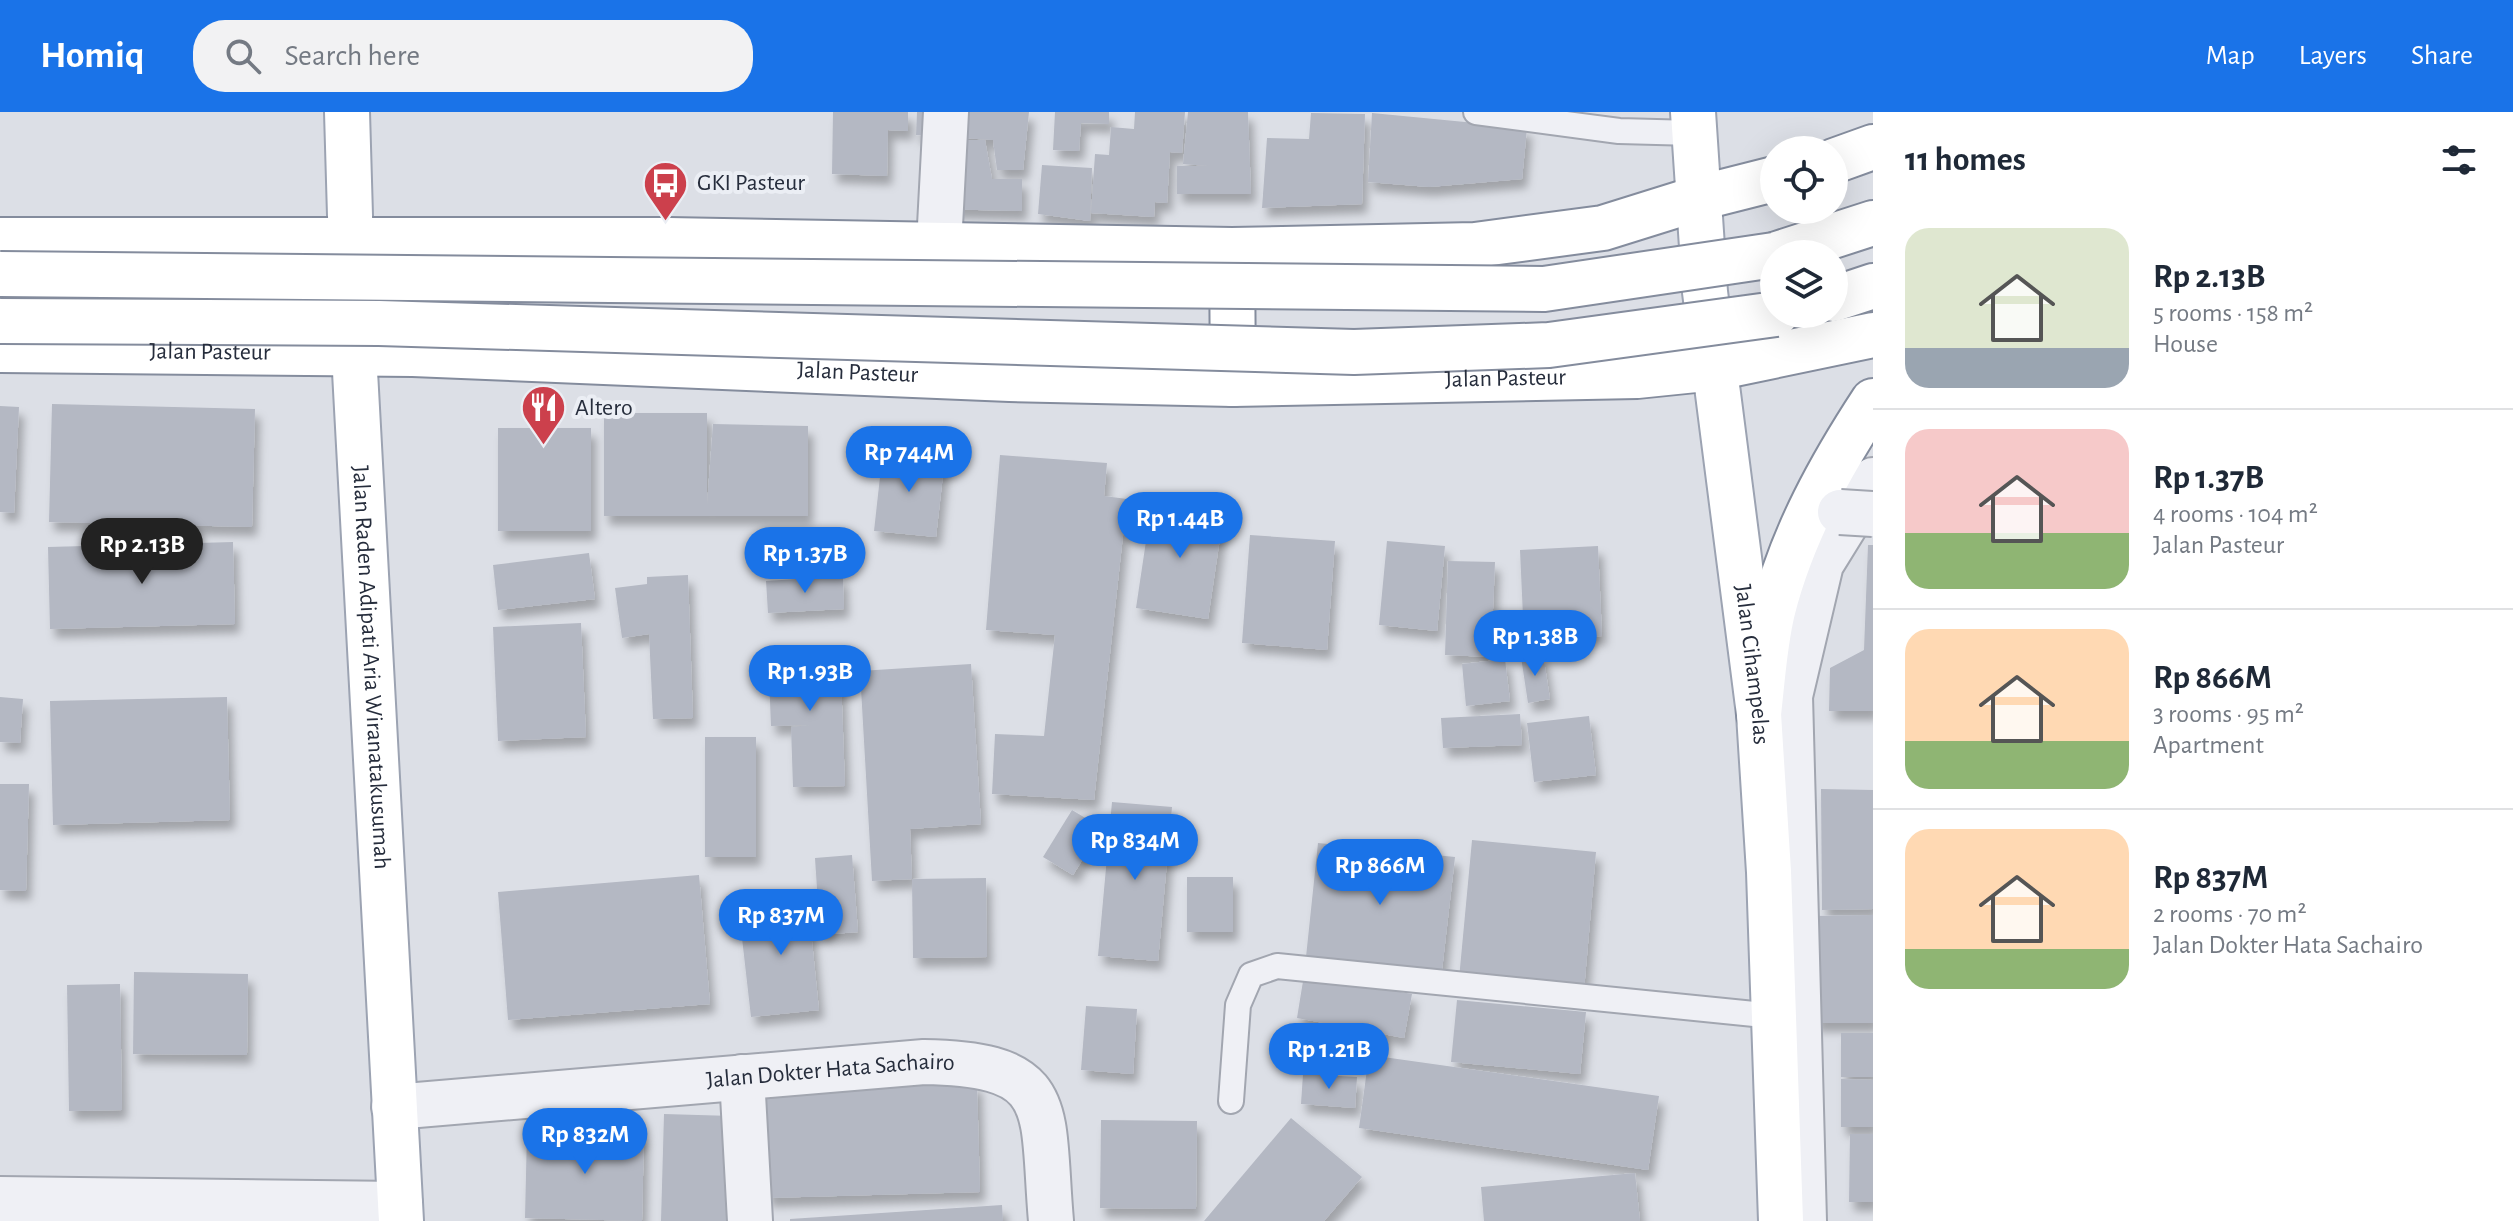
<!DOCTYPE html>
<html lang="en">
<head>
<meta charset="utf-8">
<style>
	body { margin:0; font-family:"Alegreya Sans",sans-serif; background:#f2f2f3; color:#1f2937; height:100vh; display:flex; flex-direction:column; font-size:30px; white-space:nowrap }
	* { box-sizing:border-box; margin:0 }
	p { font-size:26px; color:#747a83 }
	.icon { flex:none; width:44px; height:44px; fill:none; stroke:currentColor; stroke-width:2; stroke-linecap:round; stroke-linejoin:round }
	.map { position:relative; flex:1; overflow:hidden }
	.panel { display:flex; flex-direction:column; background:#fff; width:640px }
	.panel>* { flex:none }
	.tools { position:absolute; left:1760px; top:24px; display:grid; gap:16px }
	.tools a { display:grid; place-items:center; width:88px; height:88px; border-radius:50%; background:#fff; box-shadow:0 8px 32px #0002; font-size:40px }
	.price { position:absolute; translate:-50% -68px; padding:0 18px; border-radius:28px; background:#1a73e8; color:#fff; font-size:26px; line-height:52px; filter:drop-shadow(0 2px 4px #0008) }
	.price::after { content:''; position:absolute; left:50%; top:48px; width:24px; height:18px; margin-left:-12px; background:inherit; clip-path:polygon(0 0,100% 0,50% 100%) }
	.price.on { background:#222; color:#fff }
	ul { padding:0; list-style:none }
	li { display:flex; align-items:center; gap:24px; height:200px; padding:0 32px }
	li+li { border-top:2px solid #e0e1e3 }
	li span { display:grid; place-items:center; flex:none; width:224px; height:160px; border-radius:24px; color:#555 }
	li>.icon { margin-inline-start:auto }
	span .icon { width:96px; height:96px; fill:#fffc; stroke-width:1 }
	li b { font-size:34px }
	h2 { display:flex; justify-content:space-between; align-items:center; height:96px; padding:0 32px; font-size:34px }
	header { display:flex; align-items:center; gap:48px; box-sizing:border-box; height:112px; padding:0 40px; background:#1a73e8; color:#fff }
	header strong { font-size:38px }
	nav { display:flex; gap:44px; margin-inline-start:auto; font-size:28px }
	.search { width:560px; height:72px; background:#f2f2f3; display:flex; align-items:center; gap:20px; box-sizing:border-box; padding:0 28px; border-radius:32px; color:#747a83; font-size:30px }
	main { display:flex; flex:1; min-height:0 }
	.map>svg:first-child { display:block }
	.building { fill:#b4b8c3; filter:url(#shadow) }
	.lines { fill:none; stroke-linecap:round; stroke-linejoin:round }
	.service-casing { stroke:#a2a6b0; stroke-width:28 }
	.minor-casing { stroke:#a2a6b0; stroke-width:48 }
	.primary-casing { stroke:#9ca3b2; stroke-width:48 }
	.trunk-casing { stroke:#848c9d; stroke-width:48 }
	.service { stroke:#eff0f5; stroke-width:24 }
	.minor { stroke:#eff0f5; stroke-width:44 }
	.primary { stroke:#fff; stroke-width:44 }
	.trunk { stroke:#fff; stroke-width:44 }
	.minor-bridge-casing { stroke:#a2a6b0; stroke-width:48; stroke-linecap:butt }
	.trunk-bridge-casing { stroke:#848c9d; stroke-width:48; stroke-linecap:butt }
	.minor-bridge { stroke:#eff0f5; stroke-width:44 }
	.trunk-bridge { stroke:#fff; stroke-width:44 }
	.labels { text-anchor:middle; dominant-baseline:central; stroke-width:8; stroke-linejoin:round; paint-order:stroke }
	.poi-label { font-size:24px; fill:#262d3c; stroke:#ebeef4; text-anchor:start }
	.street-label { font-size:24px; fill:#262d3c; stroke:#ebeef4 }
</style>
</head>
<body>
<header>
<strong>Homiq</strong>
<div class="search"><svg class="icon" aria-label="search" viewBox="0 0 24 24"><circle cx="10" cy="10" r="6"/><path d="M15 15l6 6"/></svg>Search here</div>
<nav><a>Map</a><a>Layers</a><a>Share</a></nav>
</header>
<main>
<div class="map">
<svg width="1873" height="1109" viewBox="0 0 1873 1109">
	<defs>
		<filter id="shadow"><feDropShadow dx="5" dy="9" stdDeviation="4" flood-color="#0004"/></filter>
	</defs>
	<rect width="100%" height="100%" fill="#dcdfe6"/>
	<g class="building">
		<path d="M 833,0 L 908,0 L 908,19 L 888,18 L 887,64 L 832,62 Z"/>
		<path d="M 917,0 L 1029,0 L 1023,58 L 997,58 L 993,28 L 916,23 Z"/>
		<path d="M 1055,0 L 1109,0 L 1109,12 L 1081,11 L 1079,39 L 1053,38 Z"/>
		<path d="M 1135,0 L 1185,0 L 1182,41 L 1170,40 L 1167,91 L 1155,90 L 1154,105 L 1091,101 L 1095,42 L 1109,43 L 1111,15 L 1134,17 Z"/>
		<path d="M 1188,0 L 1248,0 L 1251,82 L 1177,82 L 1177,54 L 1209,54 L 1183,52 Z"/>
		<path d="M 1311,1 L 1365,2 L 1362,92 L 1262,96 L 1267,26 L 1309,27 Z"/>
		<path d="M 1372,1 L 1527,16 L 1522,67 L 1429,75 L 1368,70 Z"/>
		<path d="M 952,28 L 985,28 L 992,67 L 1022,67 L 1022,99 L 933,97 Z"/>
		<path d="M 1042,53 L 1092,56 L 1090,109 L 1038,102 Z"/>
		<path d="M 52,292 L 255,297 L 252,415 L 49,410 Z"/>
		<path d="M 0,294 L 19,295 L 14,401 L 0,400 Z"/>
		<path d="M 604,301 L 707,301 L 707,393 L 713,312 L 808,314 L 808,404 L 604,404 Z"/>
		<rect x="498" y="316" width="93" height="103"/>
		<path d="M 883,338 L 945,345 L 936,425 L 874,419 Z"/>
		<path d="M 1000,343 L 1107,351 L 1104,384 L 1127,387 L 1094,688 L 992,682 L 995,622 L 1044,624 L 1055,523 L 986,518 Z"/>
		<path d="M 1152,389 L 1224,399 L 1208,507 L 1136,496 Z"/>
		<path d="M 1250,423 L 1335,429 L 1327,538 L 1242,531 Z"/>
		<path d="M 1387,429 L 1445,434 L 1437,519 L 1379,513 Z"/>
		<path d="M 233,430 L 235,512 L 50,517 L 48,435 Z"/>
		<path d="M 1868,433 L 1873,433 L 1873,599 L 1829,599 L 1830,556 L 1864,538 Z"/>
		<path d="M 1598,434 L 1602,524 L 1524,527 L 1520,438 Z"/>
		<path d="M 589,441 L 595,487 L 498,498 L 493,453 Z"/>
		<path d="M 1448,449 L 1495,450 L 1491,545 L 1445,543 Z"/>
		<path d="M 688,463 L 693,606 L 653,607 L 649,522 L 622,526 L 615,476 L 647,472 L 647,465 Z"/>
		<path d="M 843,464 L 844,497 L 768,501 L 766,469 Z"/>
		<path d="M 581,511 L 586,625 L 498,629 L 493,515 Z"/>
		<path d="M 840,538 L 845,674 L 793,675 L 791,615 L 810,613 L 771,614 L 768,540 Z"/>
		<path d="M 1543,542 L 1550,587 L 1528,591 L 1521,545 Z"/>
		<path d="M 1505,547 L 1510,589 L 1466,594 L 1462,552 Z"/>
		<path d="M 971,552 L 981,712 L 910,717 L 912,767 L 872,769 L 860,559 Z"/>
		<path d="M 0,585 L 23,587 L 20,631 L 0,630 Z"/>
		<path d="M 227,585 L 230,708 L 53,713 L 50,589 Z"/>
		<path d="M 1520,602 L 1522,633 L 1443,636 L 1441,606 Z"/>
		<path d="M 1589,604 L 1596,663 L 1534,670 L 1527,611 Z"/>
		<rect x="705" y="625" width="51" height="120"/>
		<path d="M 0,672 L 29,672 L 26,779 L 0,778 Z"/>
		<path d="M 1821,677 L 1873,678 L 1873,797 L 1822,798 Z"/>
		<path d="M 1112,690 L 1172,695 L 1158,849 L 1098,844 Z"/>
		<path d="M 1072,698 L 1102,716 L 1073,763 L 1043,745 Z"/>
		<path d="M 1472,728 L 1596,740 L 1584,878 L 1459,867 Z"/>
		<path d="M 1318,731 L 1455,745 L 1442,858 L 1306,845 Z"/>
		<path d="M 852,743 L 858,820 L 820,823 L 815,746 Z"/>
		<path d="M 699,763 L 710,892 L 508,908 L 498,780 Z"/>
		<rect x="1187" y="765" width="46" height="55"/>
		<path d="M 986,766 L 987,845 L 913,846 L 912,767 Z"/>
		<path d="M 807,780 L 819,898 L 751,905 L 742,826 L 758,825 L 754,785 Z"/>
		<path d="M 1873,803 L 1873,911 L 1813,911 L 1812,804 Z"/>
		<path d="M 134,860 L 248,862 L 247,943 L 133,942 Z"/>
		<path d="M 1304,863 L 1412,882 L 1404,926 L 1297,906 Z"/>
		<path d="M 120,872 L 122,998 L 69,999 L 67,873 Z"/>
		<path d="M 1457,888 L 1586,900 L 1580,962 L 1451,950 Z"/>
		<path d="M 1086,894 L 1137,897 L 1133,962 L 1081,958 Z"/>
		<rect x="1841" y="921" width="32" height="44"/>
		<path d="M 1369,943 L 1659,984 L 1648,1058 L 1359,1016 Z"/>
		<path d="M 1303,962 L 1357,965 L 1355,996 L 1301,992 Z"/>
		<path d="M 1841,967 L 1873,968 L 1873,1015 L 1841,1015 Z"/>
		<path d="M 977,971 L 980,1080 L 766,1086 L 763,977 Z"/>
		<path d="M 664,1002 L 732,1004 L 728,1109 L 661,1109 Z"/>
		<path d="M 1291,1006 L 1362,1065 L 1324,1109 L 1204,1109 Z"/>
		<path d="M 1101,1008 L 1197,1009 L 1196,1097 L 1100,1096 Z"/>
		<path d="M 527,1019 L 644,1021 L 642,1109 L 525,1106 Z"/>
		<path d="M 1850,1022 L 1873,1022 L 1873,1090 L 1849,1090 Z"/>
		<path d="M 1635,1061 L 1640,1109 L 1484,1109 L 1481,1075 Z"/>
		<path d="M 1002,1093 L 1003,1109 L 790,1109 L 790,1107 Z"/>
	</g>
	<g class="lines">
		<defs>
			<g id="service">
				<path d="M 1476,0 L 1619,19 L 1694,21"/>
				<path d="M 1231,989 L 1238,893 L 1251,863 L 1277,854 L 1774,904"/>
			</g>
			<g id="minor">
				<path d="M 939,133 L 946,0"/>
				<path d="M 742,965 L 750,1109"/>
				<path id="s1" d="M 394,995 L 924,950 C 1060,952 1041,996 1051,1109"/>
				<path d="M 0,1087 L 400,1092"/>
				<path d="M 1804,1109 L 1790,584 L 1821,452 L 1873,368"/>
			</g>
			<g id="primary">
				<path id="s2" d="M 347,0 L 354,241 L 401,1109"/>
				<path id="s3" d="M 1693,0 L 1705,180 L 1759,602 L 1769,760 L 1781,1109"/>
			</g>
			<g id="trunk">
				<path d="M 1834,49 L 1873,35"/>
				<path d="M 0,128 L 669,128 L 1232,138 L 1475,133 L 1603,116 L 1699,86 L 1774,67"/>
				<path d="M 1232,138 L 1233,272"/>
				<path d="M 1777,142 L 1873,111"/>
				<path d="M 1834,187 L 1873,174"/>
				<path id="s4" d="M 0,238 L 413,242 L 1010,267 L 1233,272 L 1637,264 L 1715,256 L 1873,223"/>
				<path d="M 1759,602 C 1763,568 1765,532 1773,499 C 1792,423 1831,353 1873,289"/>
			</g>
		</defs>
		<use href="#service" class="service-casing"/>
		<use href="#minor" class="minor-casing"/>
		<use href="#primary" class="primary-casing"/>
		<use href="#trunk" class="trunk-casing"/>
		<use href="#service" class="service"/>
		<use href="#minor" class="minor"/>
		<use href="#primary" class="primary"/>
		<use href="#trunk" class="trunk"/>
		<defs>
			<path id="minor-bridge" d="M 1840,400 L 1873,402"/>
			<g id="trunk-bridge">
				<path d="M 0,162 L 1544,177 L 1774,143"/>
				<path d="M 0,209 L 379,211 L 1354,240 L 1549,233 L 1776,202"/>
			</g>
		</defs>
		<use href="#minor-bridge" class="minor-bridge-casing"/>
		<use href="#trunk-bridge" class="trunk-bridge-casing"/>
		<use href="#minor-bridge" class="minor-bridge"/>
		<use href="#trunk-bridge" class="trunk-bridge"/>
	</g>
	<defs>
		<symbol id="bus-pin" viewBox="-11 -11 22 30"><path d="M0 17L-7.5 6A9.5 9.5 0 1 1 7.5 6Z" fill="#cc404c" stroke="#ebeef4"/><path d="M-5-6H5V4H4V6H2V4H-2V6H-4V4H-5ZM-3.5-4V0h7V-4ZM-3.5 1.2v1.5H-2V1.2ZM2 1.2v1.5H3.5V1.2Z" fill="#fff"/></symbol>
		<symbol id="restaurant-pin" viewBox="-11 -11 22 30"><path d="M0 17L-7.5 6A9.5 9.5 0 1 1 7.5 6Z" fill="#cc404c" stroke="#ebeef4"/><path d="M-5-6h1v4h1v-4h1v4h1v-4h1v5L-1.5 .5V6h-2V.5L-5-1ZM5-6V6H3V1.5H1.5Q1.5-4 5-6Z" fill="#fff"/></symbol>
	</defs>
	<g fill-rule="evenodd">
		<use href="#bus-pin" x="640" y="46" width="51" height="69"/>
		<use href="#restaurant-pin" x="518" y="270" width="51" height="69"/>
	</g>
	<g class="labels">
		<g class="poi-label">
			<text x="697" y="71">GKI Pasteur</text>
			<text x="575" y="296">Altero</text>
		</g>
		<g class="street-label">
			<text stroke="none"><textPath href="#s4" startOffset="210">Jalan Pasteur</textPath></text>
			<text stroke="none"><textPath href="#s4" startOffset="858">Jalan Pasteur</textPath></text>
			<text stroke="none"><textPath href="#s4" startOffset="1506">Jalan Pasteur</textPath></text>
			<text stroke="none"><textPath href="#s3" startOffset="556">Jalan Cihampelas</textPath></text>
			<text stroke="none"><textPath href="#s2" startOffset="556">Jalan Raden Adipati Aria Wiranatakusumah</textPath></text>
			<text stroke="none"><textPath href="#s1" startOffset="438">Jalan Dokter Hata Sachairo</textPath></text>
		</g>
	</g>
</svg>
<div class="tools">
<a><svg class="icon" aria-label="locate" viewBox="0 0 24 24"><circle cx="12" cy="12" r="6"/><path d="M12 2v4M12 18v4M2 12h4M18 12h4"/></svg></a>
<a><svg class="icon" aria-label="layers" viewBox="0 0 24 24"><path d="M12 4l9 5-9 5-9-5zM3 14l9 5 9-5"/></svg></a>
</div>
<b class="price" style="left:909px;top:382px">Rp 744M</b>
<b class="price" style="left:1180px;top:448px">Rp 1.44B</b>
<b class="price on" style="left:142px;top:474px">Rp 2.13B</b>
<b class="price" style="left:805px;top:483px">Rp 1.37B</b>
<b class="price" style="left:1535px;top:566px">Rp 1.38B</b>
<b class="price" style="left:810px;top:601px">Rp 1.93B</b>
<b class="price" style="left:1135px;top:770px">Rp 834M</b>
<b class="price" style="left:1380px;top:795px">Rp 866M</b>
<b class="price" style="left:781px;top:845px">Rp 837M</b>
<b class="price" style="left:1329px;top:979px">Rp 1.21B</b>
<b class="price" style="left:585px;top:1064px">Rp 832M</b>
</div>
<section class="panel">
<h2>11 homes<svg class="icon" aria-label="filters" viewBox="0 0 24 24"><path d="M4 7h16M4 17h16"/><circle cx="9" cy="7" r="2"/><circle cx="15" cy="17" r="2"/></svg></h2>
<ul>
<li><span style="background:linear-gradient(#dfe7d0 75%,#9aa5b1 0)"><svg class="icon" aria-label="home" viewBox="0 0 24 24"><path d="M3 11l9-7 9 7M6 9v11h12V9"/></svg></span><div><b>Rp 2.13B</b><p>5 rooms · 158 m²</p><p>House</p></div></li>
<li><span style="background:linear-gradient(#f6c9c9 65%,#8fb573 0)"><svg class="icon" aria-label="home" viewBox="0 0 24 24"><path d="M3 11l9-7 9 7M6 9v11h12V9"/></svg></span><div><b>Rp 1.37B</b><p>4 rooms · 104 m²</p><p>Jalan Pasteur</p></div></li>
<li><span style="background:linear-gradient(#ffd9b3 70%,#8fb573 0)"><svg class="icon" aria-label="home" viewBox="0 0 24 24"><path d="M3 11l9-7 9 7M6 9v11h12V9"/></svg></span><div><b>Rp 866M</b><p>3 rooms · 95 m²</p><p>Apartment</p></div></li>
<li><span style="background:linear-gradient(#ffd9b3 75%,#8fb573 0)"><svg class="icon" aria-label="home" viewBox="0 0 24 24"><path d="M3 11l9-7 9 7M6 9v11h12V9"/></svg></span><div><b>Rp 837M</b><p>2 rooms · 70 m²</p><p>Jalan Dokter Hata Sachairo</p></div></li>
</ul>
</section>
</main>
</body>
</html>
